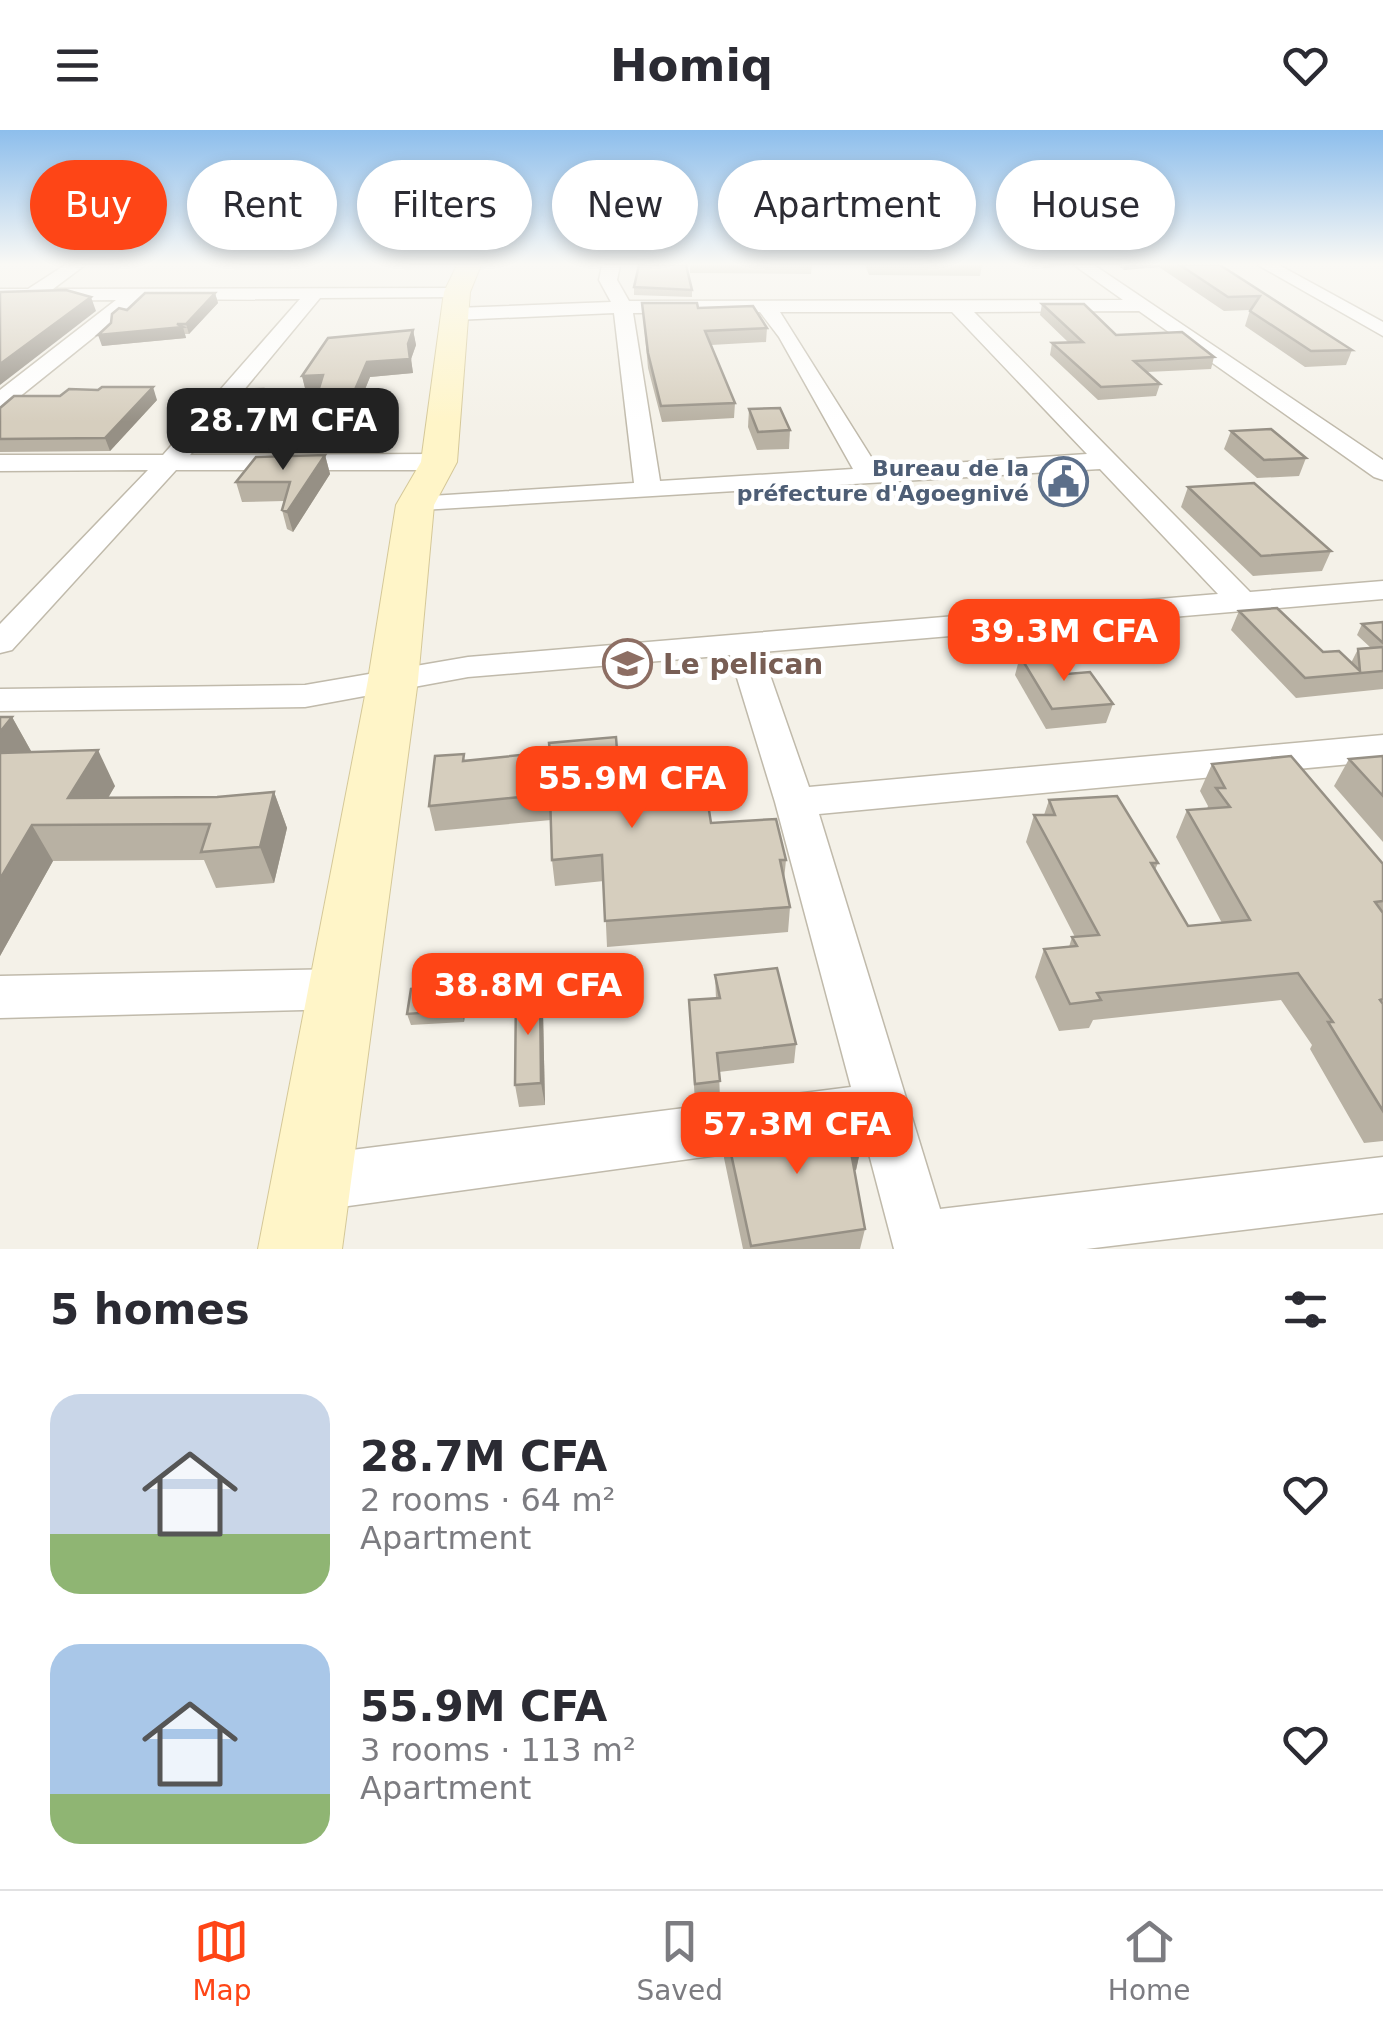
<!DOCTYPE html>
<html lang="en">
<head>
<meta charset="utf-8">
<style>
	body { margin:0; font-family:"DejaVu Sans",sans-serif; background:#f7f7f7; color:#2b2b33; height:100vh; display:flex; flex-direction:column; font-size:38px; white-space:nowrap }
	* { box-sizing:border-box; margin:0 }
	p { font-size:32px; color:#7c7c81 }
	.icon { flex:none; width:55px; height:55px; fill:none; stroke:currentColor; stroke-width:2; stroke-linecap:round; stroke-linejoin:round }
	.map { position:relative; height:1119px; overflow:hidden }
	.drawer { display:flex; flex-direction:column; background:#fff; flex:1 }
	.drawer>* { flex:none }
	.top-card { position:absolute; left:30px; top:30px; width:1325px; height:90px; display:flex; gap:20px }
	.price { position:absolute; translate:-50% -85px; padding:0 22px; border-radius:20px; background:#fe4516; color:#fff; font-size:32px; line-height:65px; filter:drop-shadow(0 2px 5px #0008) }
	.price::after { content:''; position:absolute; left:50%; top:60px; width:30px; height:22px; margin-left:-15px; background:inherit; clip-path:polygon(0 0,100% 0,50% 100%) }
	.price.active { background:#222; color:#fff }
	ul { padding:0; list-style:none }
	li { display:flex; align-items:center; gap:30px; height:250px; padding:0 50px }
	li span { display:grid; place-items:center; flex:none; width:280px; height:200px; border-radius:30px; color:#555 }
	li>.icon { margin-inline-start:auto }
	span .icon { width:120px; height:120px; fill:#fffc; stroke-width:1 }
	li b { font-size:42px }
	h2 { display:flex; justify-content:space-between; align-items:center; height:120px; padding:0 50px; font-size:42px }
	.chip { padding:0 35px; border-radius:45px; background:#fff; box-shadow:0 5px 15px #0003; font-size:35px; line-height:90px }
	.chip.active { background:#fe4516; color:#fff }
	header { display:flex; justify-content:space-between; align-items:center; height:130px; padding:0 50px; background:#fff; font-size:45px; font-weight:700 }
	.tabs { display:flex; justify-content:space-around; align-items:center; height:140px; border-top:2px solid #e1e1e2; background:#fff; font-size:28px; color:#7c7c81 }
	.tabs a { display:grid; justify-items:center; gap:5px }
	.tabs .active { color:#fe4516 }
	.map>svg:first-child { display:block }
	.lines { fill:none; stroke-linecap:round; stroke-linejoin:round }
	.street-casing { stroke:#c0baab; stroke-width:3 }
	.secondary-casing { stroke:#d5c898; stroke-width:2 }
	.street { fill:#fff; fill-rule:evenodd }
	.secondary { fill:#fff5c8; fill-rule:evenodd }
	.wall { fill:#b8b1a3 }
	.shaded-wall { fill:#969085 }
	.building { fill:#d6cebe; stroke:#969085; stroke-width:2.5 }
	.labels { text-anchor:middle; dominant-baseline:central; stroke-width:9; stroke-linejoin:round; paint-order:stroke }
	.far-service-label { font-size:22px; font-weight:bold; fill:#4e5e75; stroke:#fff; text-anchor:end }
	.education-label { font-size:28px; font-weight:bold; fill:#785e54; stroke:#fff; text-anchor:start }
</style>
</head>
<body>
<header><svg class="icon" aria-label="menu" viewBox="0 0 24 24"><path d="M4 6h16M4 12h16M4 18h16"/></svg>Homiq<svg class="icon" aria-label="heart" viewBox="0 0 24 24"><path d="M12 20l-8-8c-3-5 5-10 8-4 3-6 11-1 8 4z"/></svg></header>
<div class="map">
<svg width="1383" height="1119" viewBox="0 0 1383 1119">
	<rect width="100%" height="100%" fill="#f4f1e8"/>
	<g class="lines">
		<defs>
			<g id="street">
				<path d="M 65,135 L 85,135 L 53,159 L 463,158 L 463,166 L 457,167 L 320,168 L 190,325 L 439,324 L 452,332 L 439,340 L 176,340 L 12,520 L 0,523 L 0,494 L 148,340 L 0,341 L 0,325 L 163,325 L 300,169 L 140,170 L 8,276 L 0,278 L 0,260 L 116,170 L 0,171 L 0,159 L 28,159 Z"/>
				<path d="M 602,135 L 620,135 L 617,150 L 629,171 L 1123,170 L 1074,135 L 1094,135 L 1383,330 L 1383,350 L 1374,347 L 1139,181 L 974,182 L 1250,462 L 1383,451 L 1383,469 L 762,522 L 809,657 L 1383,605 L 1383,631 L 819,684 L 940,1079 L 1383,1027 L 1383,1083 L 1086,1119 L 894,1119 L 864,1005 L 312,1081 L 292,1073 L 284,1053 L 292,1033 L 312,1025 L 851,957 L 775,672 L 730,525 L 468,547 L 305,577 L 0,581 L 0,559 L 305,555 L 468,527 L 1218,464 L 1100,339 L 405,381 L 401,375 L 405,369 L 415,367 L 634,353 L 614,183 L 455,190 L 445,184 L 455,178 L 611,172 L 599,150 ZM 760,182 L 779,207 L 853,339 L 660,351 L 633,183 ZM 780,182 L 952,182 L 1087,324 L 878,338 Z"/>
				<path d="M 1258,135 L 1279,135 L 1383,192 L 1383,206 Z"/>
				<path d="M 343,839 L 360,845 L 367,859 L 360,873 L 343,879 L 0,888 L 0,846 Z"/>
			</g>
			<path id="secondary" d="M 457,135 L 481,135 L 470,162 L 457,332 L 434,375 L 418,550 L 342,1119 L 258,1119 L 368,550 L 396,375 L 421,332 L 444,162 Z"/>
		</defs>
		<use href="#street" class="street-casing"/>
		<use href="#secondary" class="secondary-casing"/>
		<use href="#street" class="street"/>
		<use href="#secondary" class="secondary"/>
	</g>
	<g class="wall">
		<path d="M 690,135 L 812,135 L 811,144 L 690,143 Z"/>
		<path d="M 865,135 L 982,135 L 980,146 L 869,145 Z"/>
		<path d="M 1042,135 L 1072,135 L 1044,138 Z"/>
		<path d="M 1117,135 L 1220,135 L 1352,220 L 1346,235 L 1305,237 L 1245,196 L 1250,180 L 1224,181 L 1159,137 L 1124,140 Z"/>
		<path d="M 634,157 L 692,160 L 692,167 L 634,165 Z"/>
		<path d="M 215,163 L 218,173 L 189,204 L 185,204 L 186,208 L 102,216 L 127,180 Z"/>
		<path d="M 642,173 L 698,178 L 767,198 L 766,212 L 711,215 L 735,273 L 734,288 L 662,292 L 648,238 Z"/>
		<path d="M 1042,174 L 1116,205 L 1214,227 L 1211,239 L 1147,242 L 1160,254 L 1156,266 L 1098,270 L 1050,225 L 1052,213 L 1068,212 L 1040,185 Z"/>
		<path d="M 413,200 L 416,215 L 411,229 L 413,243 L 370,247 L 355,284 L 376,281 L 380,297 L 376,320 L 309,321 L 305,304 L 318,261 L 306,262 L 302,246 Z"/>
		<path d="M 157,270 L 110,321 L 0,322 L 0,278 Z"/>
		<path d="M 268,276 L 262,301 L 223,302 L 217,284 Z"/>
		<path d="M 749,279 L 790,300 L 789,319 L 757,320 L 748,297 Z"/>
		<path d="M 1231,301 L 1306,328 L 1299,346 L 1257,348 L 1224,319 Z"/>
		<path d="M 325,325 L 330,344 L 293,402 L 287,399 L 282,380 L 284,371 L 242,372 L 236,352 Z"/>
		<path d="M 1188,357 L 1331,421 L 1322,441 L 1253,446 L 1181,377 Z"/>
		<path d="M 1239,481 L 1323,522 L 1351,533 L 1358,519 L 1371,518 L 1357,505 L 1362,494 L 1383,492 L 1383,559 L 1296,568 L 1231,500 Z"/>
		<path d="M 1020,526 L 1067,544 L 1113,574 L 1106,593 L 1046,599 L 1015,545 Z"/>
		<path d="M 0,587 L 12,587 L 31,621 L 115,656 L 108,668 L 217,667 L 274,662 L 287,698 L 274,753 L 216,758 L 204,730 L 53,731 L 0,826 Z"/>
		<path d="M 1383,626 L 1383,712 L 1334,656 L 1349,629 Z"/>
		<path d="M 465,631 L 620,661 L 711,693 L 786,730 L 784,750 L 790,777 L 788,802 L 607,817 L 604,751 L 555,756 L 552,730 L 551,690 L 435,701 L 429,676 Z"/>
		<path d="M 1212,634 L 1383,734 L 1383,1011 L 1364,1013 L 1310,919 L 1312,915 L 1281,870 L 1093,890 L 1089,898 L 1059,901 L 1035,847 L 1044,819 L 1069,817 L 1072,807 L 1075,807 L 1026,712 L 1034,685 L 1044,685 L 1049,670 L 1158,733 L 1155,740 L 1188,796 L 1222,793 L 1176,707 L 1187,680 L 1207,679 L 1208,676 L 1200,661 Z"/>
		<path d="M 715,845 L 796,914 L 794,933 L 719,942 L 720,970 L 695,973 L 689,870 L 716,869 Z"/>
		<path d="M 540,860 L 543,882 L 545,975 L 519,977 L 515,955 Z"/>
		<path d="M 467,867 L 464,892 L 411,895 L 407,884 Z"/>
		<path d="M 725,996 L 863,1008 L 856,1040 L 854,1041 L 865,1099 L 860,1119 L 743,1119 L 724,1028 Z"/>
	</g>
	<g class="shaded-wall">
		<path d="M 1125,135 L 1160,135 L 1159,137 L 1124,140 Z"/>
		<path d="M 215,163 L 218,173 L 189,204 L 186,194 Z"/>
		<path d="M 91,167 L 96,181 L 0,255 L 0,234 Z"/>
		<path d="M 183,197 L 186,208 L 102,216 L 98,205 Z"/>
		<path d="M 413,200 L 416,215 L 411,229 L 413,243 L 370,247 L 348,301 L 344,285 L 367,232 L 408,214 Z"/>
		<path d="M 323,245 L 326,260 L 306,262 L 302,246 Z"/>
		<path d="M 153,257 L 157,270 L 110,321 L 105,308 Z"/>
		<path d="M 263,259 L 268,276 L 262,301 L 257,283 Z"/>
		<path d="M 376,281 L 380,297 L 376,320 L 373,304 Z"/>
		<path d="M 325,325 L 330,344 L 293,402 L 287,382 Z"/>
		<path d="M 12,587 L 31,621 L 0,650 L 0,602 Z"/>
		<path d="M 98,620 L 115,656 L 92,695 L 68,668 Z"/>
		<path d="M 274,662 L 287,698 L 274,753 L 260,717 Z"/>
		<path d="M 32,695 L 53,731 L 0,826 L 0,749 Z"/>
		<path d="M 464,855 L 467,867 L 464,892 L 462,880 Z"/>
		<path d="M 540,860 L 543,882 L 545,975 L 541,953 Z"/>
		<path d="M 863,1008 L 856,1040 L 843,1043 L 849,1011 Z"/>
	</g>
	<g class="building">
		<path d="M 639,135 L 686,135 L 692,160 L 634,157 Z"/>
		<path d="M 1180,135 L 1220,135 L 1352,220 L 1311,221 L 1250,181 L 1260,166 L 1228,167 Z"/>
		<path d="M 66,160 L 91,167 L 0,234 L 0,162 Z"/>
		<path d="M 145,163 L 215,163 L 186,194 L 177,194 L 183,197 L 98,205 L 111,193 L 112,184 L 119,178 L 127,180 Z"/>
		<path d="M 642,173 L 697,173 L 698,178 L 753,176 L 767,198 L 705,201 L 735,273 L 661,276 L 648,223 Z"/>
		<path d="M 1042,174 L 1084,174 L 1116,205 L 1182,202 L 1214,227 L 1134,231 L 1160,254 L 1101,257 L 1052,213 L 1083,212 Z"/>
		<path d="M 413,200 L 408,214 L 410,229 L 367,232 L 344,285 L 376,281 L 373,304 L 305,304 L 323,245 L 302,246 L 328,208 Z"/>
		<path d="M 102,257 L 153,257 L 105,308 L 0,309 L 0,278 L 14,266 L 60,266 L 69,259 L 98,260 Z"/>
		<path d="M 263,259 L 257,283 L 217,284 L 234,260 Z"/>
		<path d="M 780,278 L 790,300 L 758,302 L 749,279 Z"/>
		<path d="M 1271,299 L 1306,328 L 1264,330 L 1231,301 Z"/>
		<path d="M 325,325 L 287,382 L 282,380 L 290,352 L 236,352 L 256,327 Z"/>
		<path d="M 1254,353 L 1331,421 L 1261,426 L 1188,357 Z"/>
		<path d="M 1277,478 L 1323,522 L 1339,521 L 1360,541 L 1358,519 L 1383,517 L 1383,541 L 1305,548 L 1239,481 Z"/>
		<path d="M 1383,492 L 1383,513 L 1362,494 Z"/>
		<path d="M 1052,523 L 1067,544 L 1090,542 L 1113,574 L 1052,579 L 1020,526 Z"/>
		<path d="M 0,587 L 12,587 L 0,602 Z"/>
		<path d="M 616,607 L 620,661 L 705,655 L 711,693 L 776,689 L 786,730 L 780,730 L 790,777 L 605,791 L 602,725 L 552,730 L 550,664 L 429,676 L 435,626 L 464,624 L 463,631 L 550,622 L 549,613 Z"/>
		<path d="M 98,620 L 68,668 L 217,667 L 274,662 L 260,717 L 201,722 L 210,694 L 32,695 L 0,749 L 0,623 Z"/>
		<path d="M 1291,626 L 1383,734 L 1383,771 L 1375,772 L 1383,783 L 1383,869 L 1380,870 L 1383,874 L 1383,981 L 1328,892 L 1333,892 L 1298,843 L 1097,863 L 1101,870 L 1070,874 L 1044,819 L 1077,816 L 1072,807 L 1099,805 L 1034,685 L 1055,685 L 1049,670 L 1117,666 L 1158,733 L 1151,733 L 1188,796 L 1250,790 L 1187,680 L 1230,677 L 1216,658 L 1225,658 L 1212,634 Z"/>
		<path d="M 1383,626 L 1383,666 L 1349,629 Z"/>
		<path d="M 777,838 L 796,914 L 717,923 L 720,951 L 695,954 L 689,870 L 720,868 L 715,845 Z"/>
		<path d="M 464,855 L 462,880 L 407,884 L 411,859 Z"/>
		<path d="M 540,860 L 541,953 L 515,955 L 516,862 Z"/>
		<path d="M 848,980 L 863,1008 L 849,1011 L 865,1099 L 751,1116 L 725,996 Z"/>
	</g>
	<linearGradient id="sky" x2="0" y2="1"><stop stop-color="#8dbeec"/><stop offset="0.46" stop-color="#faf9f5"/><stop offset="1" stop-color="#faf9f5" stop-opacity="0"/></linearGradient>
	<rect width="1383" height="292" fill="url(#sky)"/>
	<defs>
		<symbol id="civic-ring" viewBox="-11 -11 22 22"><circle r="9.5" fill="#fff" stroke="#5c6f8a" stroke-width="1.5"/><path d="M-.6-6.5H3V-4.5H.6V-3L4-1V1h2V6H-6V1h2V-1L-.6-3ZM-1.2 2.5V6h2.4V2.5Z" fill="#5c6f8a"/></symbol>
		<symbol id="school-ring" viewBox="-11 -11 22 22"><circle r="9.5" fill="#fff" stroke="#8d6e63" stroke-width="1.5"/><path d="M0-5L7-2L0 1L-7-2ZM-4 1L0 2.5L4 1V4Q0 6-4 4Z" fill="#8d6e63"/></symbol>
	</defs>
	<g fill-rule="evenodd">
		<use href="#civic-ring" x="1036" y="324" width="55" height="55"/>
		<use href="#school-ring" x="600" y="506" width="55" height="55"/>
	</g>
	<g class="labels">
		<g class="far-service-label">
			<text x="1029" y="338">Bureau de la<tspan x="1029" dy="25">préfecture d'Agoegnivé</tspan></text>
		</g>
		<g class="education-label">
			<text x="663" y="534">Le pelican</text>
		</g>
	</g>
</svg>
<b class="price active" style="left:283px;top:343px">28.7M CFA</b>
<b class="price" style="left:1064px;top:554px">39.3M CFA</b>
<b class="price" style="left:632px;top:701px">55.9M CFA</b>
<b class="price" style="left:528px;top:908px">38.8M CFA</b>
<b class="price" style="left:797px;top:1047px">57.3M CFA</b>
<div class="top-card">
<a class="chip active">Buy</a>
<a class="chip">Rent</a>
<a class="chip">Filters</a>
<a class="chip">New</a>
<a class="chip">Apartment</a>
<a class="chip">House</a>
</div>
</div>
<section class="drawer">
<h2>5 homes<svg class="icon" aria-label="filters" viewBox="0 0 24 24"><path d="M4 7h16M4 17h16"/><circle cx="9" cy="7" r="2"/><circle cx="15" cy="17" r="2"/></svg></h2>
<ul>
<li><span style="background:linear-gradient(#c9d6e8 70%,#8fb573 0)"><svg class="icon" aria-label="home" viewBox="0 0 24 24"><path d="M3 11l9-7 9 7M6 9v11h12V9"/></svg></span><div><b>28.7M CFA</b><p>2 rooms · 64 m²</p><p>Apartment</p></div><svg class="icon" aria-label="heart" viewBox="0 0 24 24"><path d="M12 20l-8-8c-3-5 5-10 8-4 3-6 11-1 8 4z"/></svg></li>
<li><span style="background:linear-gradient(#a9c7e8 75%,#8fb573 0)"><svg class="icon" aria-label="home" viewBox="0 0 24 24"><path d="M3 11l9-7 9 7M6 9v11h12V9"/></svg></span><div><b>55.9M CFA</b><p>3 rooms · 113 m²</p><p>Apartment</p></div><svg class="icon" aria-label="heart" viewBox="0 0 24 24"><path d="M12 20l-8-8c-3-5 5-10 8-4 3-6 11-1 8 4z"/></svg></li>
</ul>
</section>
<nav class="tabs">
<a class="active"><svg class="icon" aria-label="map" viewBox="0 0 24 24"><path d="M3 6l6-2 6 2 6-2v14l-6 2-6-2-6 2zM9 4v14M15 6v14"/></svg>Map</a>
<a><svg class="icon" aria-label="saved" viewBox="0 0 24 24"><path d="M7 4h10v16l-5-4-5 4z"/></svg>Saved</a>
<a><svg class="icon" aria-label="home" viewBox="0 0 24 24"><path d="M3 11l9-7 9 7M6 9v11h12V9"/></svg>Home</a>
</nav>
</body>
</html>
